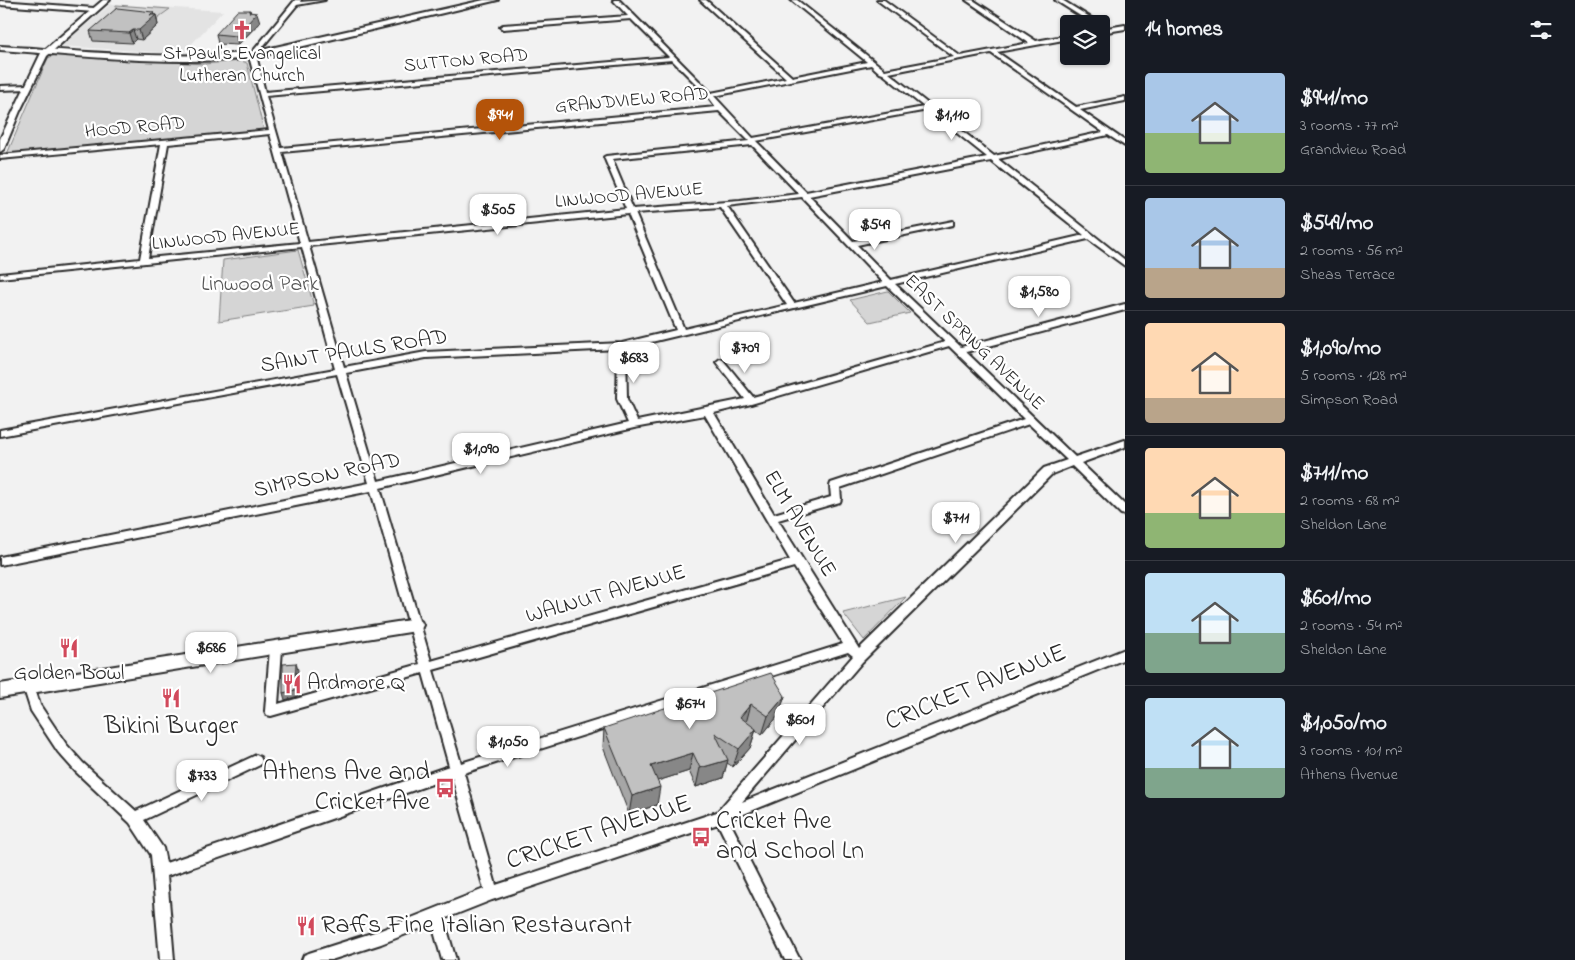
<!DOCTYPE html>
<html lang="en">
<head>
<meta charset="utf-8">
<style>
	body { margin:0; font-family:"Indie Flower",sans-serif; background:#242831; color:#f1f3f6; height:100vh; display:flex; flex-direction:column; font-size:19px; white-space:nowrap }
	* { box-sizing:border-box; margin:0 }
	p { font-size:16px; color:#9ea1a6 }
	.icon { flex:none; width:28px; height:28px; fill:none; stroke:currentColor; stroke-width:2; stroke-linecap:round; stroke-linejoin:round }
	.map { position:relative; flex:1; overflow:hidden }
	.panel { display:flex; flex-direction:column; background:#171b24; width:450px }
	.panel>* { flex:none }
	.controls { position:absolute; left:1060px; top:15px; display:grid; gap:10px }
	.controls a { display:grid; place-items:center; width:50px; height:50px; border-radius:5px; background:#171b24; box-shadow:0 1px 4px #0004; font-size:25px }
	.price { position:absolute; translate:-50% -42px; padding:0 11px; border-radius:10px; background:#fff; color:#222; font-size:16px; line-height:32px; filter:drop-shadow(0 1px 2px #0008) }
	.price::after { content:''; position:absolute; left:50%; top:30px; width:15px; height:11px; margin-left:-8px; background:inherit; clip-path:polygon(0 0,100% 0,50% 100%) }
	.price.on { background:#b45309; color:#fff }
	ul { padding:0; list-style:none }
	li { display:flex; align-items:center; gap:15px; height:125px; padding:0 20px }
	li+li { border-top:1px solid #363941 }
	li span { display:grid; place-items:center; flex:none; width:140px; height:100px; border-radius:5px; color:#555 }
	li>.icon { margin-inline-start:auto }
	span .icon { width:60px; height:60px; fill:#fffc; stroke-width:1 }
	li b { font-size:21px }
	h2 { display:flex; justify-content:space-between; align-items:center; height:60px; padding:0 20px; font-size:21px }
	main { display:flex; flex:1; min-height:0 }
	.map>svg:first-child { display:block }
	.built { fill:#e3e3e3 }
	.green { fill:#d5d5d5; stroke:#808080 }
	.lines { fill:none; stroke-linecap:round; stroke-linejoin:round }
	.minor-casing { stroke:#2b2b2b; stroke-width:4 }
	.tertiary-casing { stroke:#2b2b2b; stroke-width:4 }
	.secondary-casing { stroke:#2b2b2b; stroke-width:4 }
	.minor { fill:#fff; fill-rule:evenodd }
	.tertiary { fill:#fff; fill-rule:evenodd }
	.secondary { fill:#fff; fill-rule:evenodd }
	.wall { fill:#a6a6a6; stroke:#2b2b2b }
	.shaded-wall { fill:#878787; stroke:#2b2b2b }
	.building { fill:#c1c1c1; stroke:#2b2b2b }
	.labels { text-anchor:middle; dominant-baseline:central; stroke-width:4.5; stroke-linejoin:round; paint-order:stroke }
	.far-poi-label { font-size:19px; fill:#2b2b2b; stroke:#fff }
	.far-street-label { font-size:19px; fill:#2b2b2b; stroke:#fff }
	.park-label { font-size:22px; fill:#565656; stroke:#fff }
	.street-label { font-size:22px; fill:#2b2b2b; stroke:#fff }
	.poi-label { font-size:22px; fill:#2b2b2b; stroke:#fff }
	.near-street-label { font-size:26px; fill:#2b2b2b; stroke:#fff }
	.near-poi-label { font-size:26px; fill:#2b2b2b; stroke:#fff; text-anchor:start }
</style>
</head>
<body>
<main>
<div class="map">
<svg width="1125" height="960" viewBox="0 0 1125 960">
	<rect width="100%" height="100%" fill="#f2f2f2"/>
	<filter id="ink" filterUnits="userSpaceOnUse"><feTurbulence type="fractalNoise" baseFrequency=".02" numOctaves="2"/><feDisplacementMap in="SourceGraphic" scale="10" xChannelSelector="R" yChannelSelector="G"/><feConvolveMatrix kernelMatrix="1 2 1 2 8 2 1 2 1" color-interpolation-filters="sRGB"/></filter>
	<g filter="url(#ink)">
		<path class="built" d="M 111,4 L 223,11 L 182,54 L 61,46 Z"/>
		<g class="green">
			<path d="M 116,5 L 170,9 L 156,19 L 115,11 Z"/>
			<path d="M 55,55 L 204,64 L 241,61 L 247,63 L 264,131 L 7,154 L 48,58 Z"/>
			<path d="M 298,250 L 314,306 L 219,321 L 223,260 Z"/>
			<path d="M 888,291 L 910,313 L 870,322 L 850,300 Z"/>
			<path d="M 906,597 L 864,640 L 843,613 Z"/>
		</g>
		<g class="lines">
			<defs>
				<g id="minor">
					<path d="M 295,0 L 301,0 L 300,2 L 325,0 L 297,5 L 256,55 L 265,92 L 669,57 L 631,19 L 503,29 L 500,27 L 503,25 L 628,16 L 613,0 L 619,0 L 711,93 L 786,78 L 700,0 L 706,0 L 792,77 L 867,62 L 791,0 L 797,0 L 885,70 L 954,57 L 877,0 L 884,0 L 960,56 L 1029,43 L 966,0 L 973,0 L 1036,41 L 1069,35 L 1069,39 L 997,52 L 1076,107 L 1125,97 L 1125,101 L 1080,110 L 1125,141 L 1125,146 L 1108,135 L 998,159 L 1125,260 L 1125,266 L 1088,239 L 895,284 L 961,347 L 1125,304 L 1125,310 L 966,352 L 1075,457 L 1125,440 L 1125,447 L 1081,463 L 1125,505 L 1125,515 L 1121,514 L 1072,466 L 1052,474 L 862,662 L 742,802 L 1125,649 L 1125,659 L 729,820 L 800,960 L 785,960 L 718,824 L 492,900 L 444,919 L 456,960 L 442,960 L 432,924 L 381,944 L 331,960 L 302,960 L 304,955 L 309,953 L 381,930 L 484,889 L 452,777 L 167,876 L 174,960 L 160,960 L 151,855 L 130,823 L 75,771 L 58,752 L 31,711 L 23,686 L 25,682 L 29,681 L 33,682 L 40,705 L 66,744 L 83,763 L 136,811 L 252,757 L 256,755 L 260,757 L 262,761 L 260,765 L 144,820 L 163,848 L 166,863 L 449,766 L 423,673 L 271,716 L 267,715 L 265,711 L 270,649 L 272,645 L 276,644 L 280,645 L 282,649 L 278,704 L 420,664 L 371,491 L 0,565 L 0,557 L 369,483 L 337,374 L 0,436 L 0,430 L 335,369 L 302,247 L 0,278 L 0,274 L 140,259 L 161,144 L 0,159 L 0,155 L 269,130 L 250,60 L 250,55 ZM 991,53 L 1103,132 L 994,156 L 889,73 ZM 672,60 L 708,96 L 716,107 L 281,148 L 266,96 ZM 871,65 L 880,73 L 883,74 L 924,107 L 753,138 L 714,96 ZM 928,110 L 987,157 L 806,192 L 756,141 ZM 719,111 L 749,141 L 606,156 L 604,157 L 626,209 L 308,242 L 282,152 ZM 270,134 L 300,243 L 148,258 L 168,144 ZM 752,145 L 799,194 L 740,201 L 633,209 L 612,159 ZM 991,161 L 1084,235 L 891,280 L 857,245 L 953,225 L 953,221 L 853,241 L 809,196 ZM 802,197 L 883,282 L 794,303 L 727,206 ZM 720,207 L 787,305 L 684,329 L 635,213 ZM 628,214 L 676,330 L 622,343 L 426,352 L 344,367 L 309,246 ZM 887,286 L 945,342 L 753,397 L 723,360 L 720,359 L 716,362 L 745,399 L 637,421 L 627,399 L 626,348 ZM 949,346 L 1024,419 L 831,483 L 830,486 L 831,497 L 774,514 L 714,413 L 751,404 ZM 618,349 L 617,399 L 628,423 L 378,481 L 346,373 L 426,358 ZM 705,415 L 790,560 L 431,661 L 380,488 L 634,428 ZM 1029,424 L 1067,460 L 1044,468 L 859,649 L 778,520 L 840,502 L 841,499 L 840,488 ZM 794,567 L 843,644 L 461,763 L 433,670 ZM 848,652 L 853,656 L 717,812 L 496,885 L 464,773 Z"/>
					<path d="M 1055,0 L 1062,0 L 1101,24 L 1093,24 Z"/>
					<path d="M 0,1 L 94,8 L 97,10 L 94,12 L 0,5 Z"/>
					<path d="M 1125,25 L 1125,29 L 1101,33 L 1101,29 Z"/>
					<path d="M 0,86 L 28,85 L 31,87 L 28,89 L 0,90 Z"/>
				</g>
				<g id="tertiary">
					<path d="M 103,0 L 110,0 L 47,56 L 20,111 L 4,149 L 0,152 L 0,139 L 41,53 Z"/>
					<path d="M 416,619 L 421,621 L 423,625 L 421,629 L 416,631 L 0,698 L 0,684 Z"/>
				</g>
				<path id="secondary" d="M 484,0 L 498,0 L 253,58 C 169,66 84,56 0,50 L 0,46 C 84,51 169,61 253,52 Z"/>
			</defs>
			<use href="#minor" class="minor-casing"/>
			<use href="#tertiary" class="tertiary-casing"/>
			<use href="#secondary" class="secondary-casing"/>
			<use href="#minor" class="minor"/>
			<use href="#tertiary" class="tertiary"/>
			<use href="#secondary" class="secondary"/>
		</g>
		<g class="wall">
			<path d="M 153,12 L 154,15 L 156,15 L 158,25 L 142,40 L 136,39 L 132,43 L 93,41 L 90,31 Z"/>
			<path d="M 251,12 L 260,22 L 238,45 L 218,44 L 216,34 Z"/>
			<path d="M 785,696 L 778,716 L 762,735 L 756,730 L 750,748 L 733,767 L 727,763 L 723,778 L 696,787 L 689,771 L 657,781 L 657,805 L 629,814 L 603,747 L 604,728 Z"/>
		</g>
		<g class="shaded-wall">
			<path d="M 250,10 L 252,18 L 257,13 L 260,22 L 238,45 L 236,36 Z"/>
			<path d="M 153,12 L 154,16 L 156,15 L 158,25 L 142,40 L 139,30 L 150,15 Z"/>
			<path d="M 133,30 L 136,39 L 132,43 L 129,33 Z"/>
			<path d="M 296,663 L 298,670 L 298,696 L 285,700 L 283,693 Z"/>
			<path d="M 785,696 L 778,716 L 762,735 L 768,716 Z"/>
			<path d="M 751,704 L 746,723 L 740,717 Z"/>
			<path d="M 756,729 L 750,748 L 733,767 L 739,749 Z"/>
			<path d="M 693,753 L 689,771 L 648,784 L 651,766 Z"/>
			<path d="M 728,760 L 723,778 L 696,787 L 700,768 Z"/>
			<path d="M 660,787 L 657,805 L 629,814 L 632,796 Z"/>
		</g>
		<g class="building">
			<path d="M 117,8 L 153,12 L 150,15 L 156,15 L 139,30 L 133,30 L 129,33 L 90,31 Z"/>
			<path d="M 238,10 L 250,10 L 249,12 L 257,13 L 236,36 L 216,34 Z"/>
			<path d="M 296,663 L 295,690 L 283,693 L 283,664 Z"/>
			<path d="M 771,673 L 785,696 L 768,716 L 751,704 L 740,717 L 756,729 L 739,749 L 715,733 L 728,760 L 700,768 L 693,753 L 651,766 L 660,787 L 632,796 L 604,728 Z"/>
		</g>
	</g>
	<defs>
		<symbol id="church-bare" viewBox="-9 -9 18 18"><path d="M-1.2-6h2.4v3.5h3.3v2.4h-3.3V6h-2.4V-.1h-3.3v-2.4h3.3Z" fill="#d1495b" stroke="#fff" stroke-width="2.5" paint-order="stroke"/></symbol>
		<symbol id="restaurant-bare" viewBox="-9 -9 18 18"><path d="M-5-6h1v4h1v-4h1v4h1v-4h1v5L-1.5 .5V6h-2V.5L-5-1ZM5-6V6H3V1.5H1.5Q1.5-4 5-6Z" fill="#d1495b" stroke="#fff" stroke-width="2.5" paint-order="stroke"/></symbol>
		<symbol id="bus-bare" viewBox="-9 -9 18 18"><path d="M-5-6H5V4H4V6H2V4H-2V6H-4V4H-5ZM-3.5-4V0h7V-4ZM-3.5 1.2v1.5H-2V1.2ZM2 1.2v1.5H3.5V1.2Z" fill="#d1495b" stroke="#fff" stroke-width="2.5" paint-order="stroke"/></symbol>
	</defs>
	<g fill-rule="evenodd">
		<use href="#church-bare" x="228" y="16" width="28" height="28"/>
		<use href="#restaurant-bare" x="55" y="634" width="28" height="28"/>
		<use href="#restaurant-bare" x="278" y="670" width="28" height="28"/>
		<use href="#restaurant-bare" x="157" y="684" width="28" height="28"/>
		<use href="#bus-bare" x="431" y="774" width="28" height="28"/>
		<use href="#bus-bare" x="687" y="823" width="28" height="28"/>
		<use href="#restaurant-bare" x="292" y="912" width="28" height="28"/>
	</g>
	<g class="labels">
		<g class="far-poi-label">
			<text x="242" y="54">St Paul's Evangelical<tspan x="242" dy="22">Lutheran Church</tspan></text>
		</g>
		<g class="far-street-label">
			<text transform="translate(466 61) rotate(-5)">SUTTON ROAD</text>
			<text transform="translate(632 101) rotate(-5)">GRANDVIEW ROAD</text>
			<text transform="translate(135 128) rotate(-5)">HOOD ROAD</text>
			<text transform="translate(629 196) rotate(-5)">LINWOOD AVENUE</text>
			<text transform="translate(226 237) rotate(-6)">LINWOOD AVENUE</text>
			<text transform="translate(974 343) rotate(44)">EAST SPRING AVENUE</text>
		</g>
		<g class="park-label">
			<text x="260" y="285">Linwood Park</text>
		</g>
		<g class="street-label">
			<text transform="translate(354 352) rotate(-9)">SAINT PAULS ROAD</text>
			<text transform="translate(327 476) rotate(-12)">SIMPSON ROAD</text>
			<text transform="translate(799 524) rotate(59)">ELM AVENUE</text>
			<text transform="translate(606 595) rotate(-16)">WALNUT AVENUE</text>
		</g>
		<g class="poi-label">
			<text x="69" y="674">Golden Bowl</text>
			<text x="307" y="684" text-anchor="start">Ardmore Q</text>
		</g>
		<g class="near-street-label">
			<text transform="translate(976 688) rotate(-22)">CRICKET AVENUE</text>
			<text transform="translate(599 833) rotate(-18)">CRICKET AVENUE</text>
		</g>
		<g class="near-poi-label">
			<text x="171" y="727" text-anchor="middle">Bikini Burger</text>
			<text x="430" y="773" text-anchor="end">Athens Ave and<tspan x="430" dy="30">Cricket Ave</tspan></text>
			<text x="716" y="822">Cricket Ave<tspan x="716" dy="30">and School Ln</tspan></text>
			<text x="321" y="926">Raffs Fine Italian Restaurant</text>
		</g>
	</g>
</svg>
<div class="controls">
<a><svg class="icon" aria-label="layers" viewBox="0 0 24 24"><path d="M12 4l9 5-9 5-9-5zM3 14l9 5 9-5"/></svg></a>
</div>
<b class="price on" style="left:500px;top:141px">$941</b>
<b class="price" style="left:952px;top:141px">$1,110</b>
<b class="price" style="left:498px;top:236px">$505</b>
<b class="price" style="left:875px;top:251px">$549</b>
<b class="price" style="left:1039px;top:318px">$1,580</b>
<b class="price" style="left:745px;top:374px">$709</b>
<b class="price" style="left:634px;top:384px">$683</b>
<b class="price" style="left:481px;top:475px">$1,090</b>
<b class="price" style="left:956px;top:544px">$711</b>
<b class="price" style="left:211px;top:674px">$686</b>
<b class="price" style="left:690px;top:730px">$674</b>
<b class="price" style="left:800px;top:746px">$601</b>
<b class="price" style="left:508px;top:768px">$1,050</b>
<b class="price" style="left:202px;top:802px">$733</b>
</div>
<section class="panel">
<h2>14 homes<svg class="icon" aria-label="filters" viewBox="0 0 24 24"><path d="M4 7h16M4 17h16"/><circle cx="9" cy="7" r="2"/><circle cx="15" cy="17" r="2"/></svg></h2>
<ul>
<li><span style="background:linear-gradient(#a9c7e8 60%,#8fb573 0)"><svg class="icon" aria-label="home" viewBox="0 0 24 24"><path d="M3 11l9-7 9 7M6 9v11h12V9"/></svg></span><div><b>$941/mo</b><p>3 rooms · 77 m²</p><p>Grandview Road</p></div></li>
<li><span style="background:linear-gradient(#a9c7e8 70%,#b9a48a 0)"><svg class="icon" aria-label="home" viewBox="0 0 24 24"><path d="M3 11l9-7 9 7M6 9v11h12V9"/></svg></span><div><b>$549/mo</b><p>2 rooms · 56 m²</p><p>Sheas Terrace</p></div></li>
<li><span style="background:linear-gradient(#ffd9b3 75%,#b9a48a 0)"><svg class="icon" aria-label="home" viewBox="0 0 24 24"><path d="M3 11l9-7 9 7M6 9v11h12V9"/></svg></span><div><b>$1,090/mo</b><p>5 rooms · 128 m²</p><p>Simpson Road</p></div></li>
<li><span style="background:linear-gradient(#ffd9b3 65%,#8fb573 0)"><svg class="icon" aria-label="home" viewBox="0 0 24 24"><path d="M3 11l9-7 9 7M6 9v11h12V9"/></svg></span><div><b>$711/mo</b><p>2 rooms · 68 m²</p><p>Sheldon Lane</p></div></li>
<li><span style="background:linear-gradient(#bfe0f5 60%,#7fa58c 0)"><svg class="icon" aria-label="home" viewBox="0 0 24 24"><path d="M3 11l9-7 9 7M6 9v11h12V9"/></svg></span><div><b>$601/mo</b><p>2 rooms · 54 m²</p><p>Sheldon Lane</p></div></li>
<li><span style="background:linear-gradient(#bfe0f5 70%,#7fa58c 0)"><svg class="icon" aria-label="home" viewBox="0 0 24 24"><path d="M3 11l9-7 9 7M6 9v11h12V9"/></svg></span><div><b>$1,050/mo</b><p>3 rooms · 101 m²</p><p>Athens Avenue</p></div></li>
</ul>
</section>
</main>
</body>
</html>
